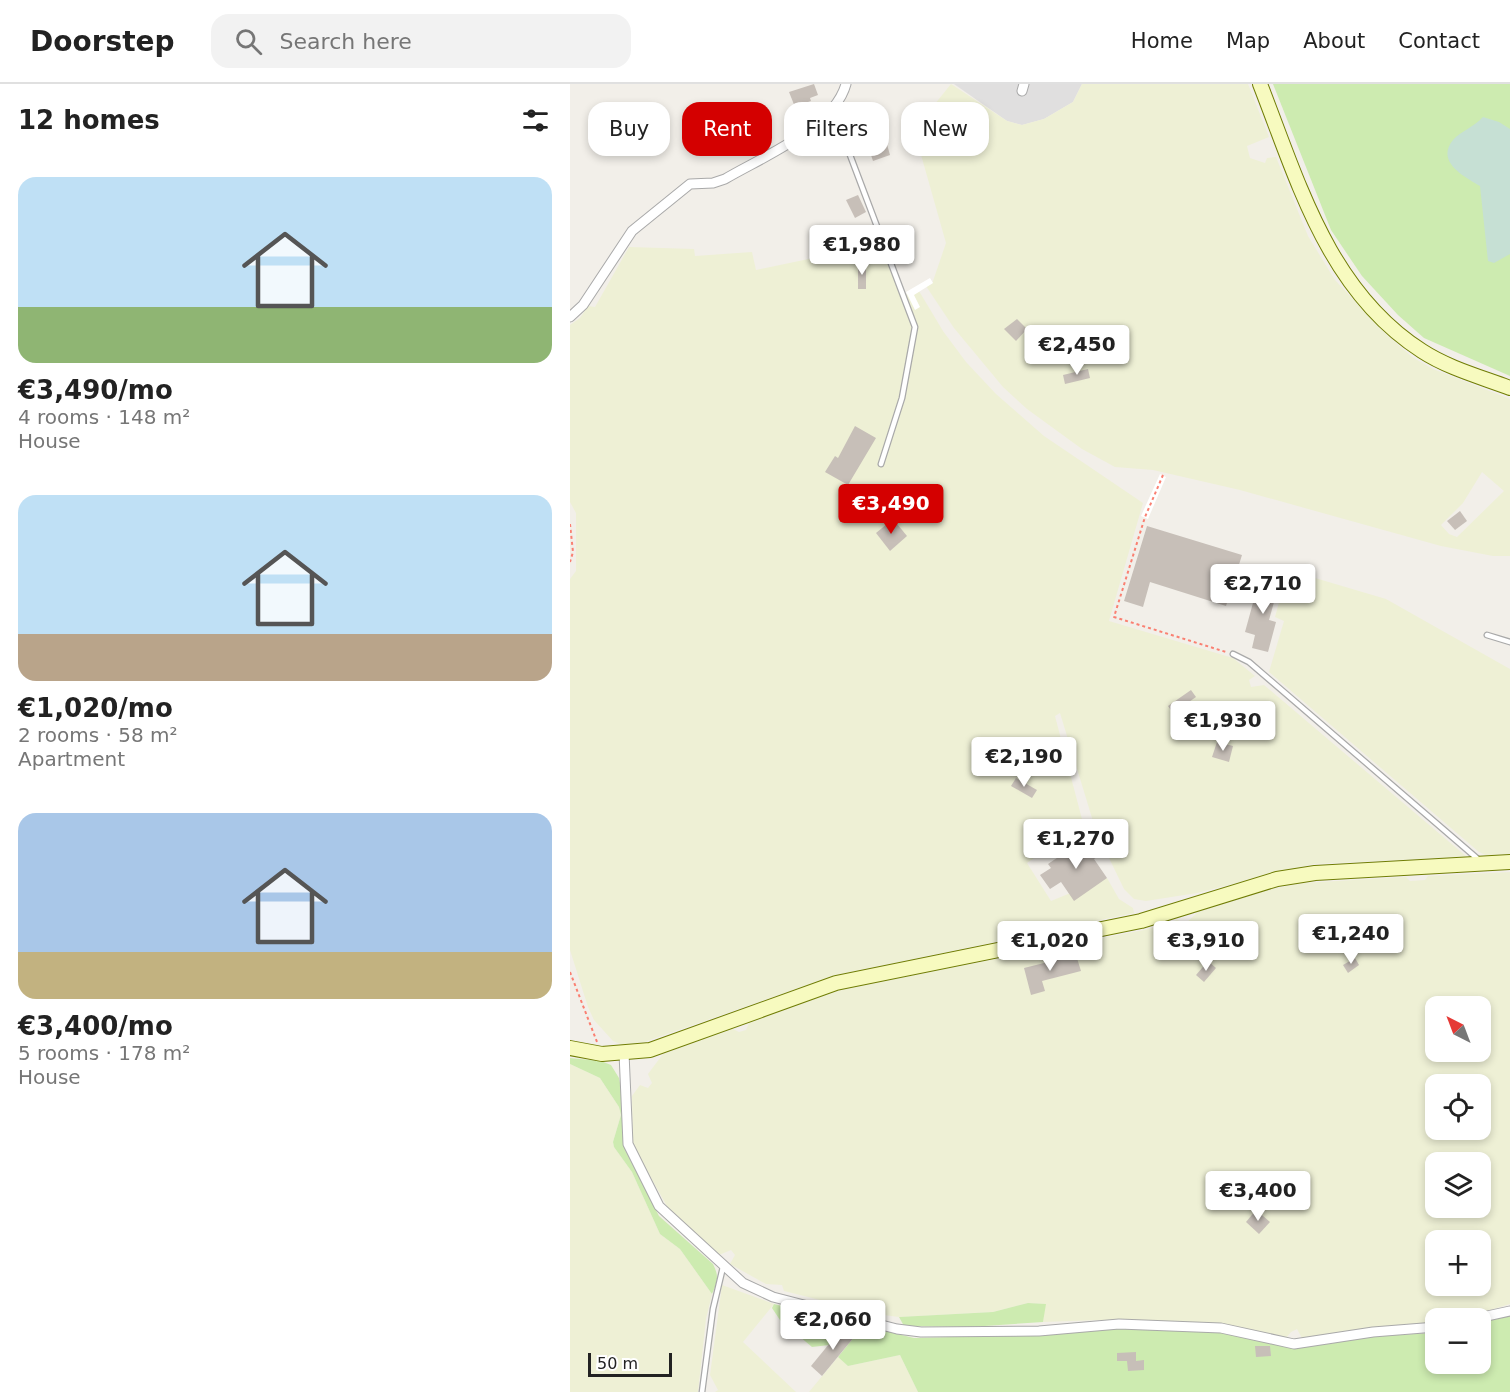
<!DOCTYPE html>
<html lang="en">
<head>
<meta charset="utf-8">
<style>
	body { margin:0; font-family:"DejaVu Sans",sans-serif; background:#f2f2f2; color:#222; height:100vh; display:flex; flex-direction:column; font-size:22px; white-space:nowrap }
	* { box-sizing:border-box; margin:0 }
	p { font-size:20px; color:#767676 }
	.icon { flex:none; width:33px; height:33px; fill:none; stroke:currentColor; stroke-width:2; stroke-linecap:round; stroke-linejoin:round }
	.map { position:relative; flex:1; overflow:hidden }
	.sheet { display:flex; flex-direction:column; background:#fff; width:570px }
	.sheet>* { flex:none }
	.guide { position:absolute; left:18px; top:18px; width:570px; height:54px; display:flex; gap:12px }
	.needle { width:39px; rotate:318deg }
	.fabs { position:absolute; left:855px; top:912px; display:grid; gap:12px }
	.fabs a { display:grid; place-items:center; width:66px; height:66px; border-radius:12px; background:#fff; box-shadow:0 3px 9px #0003; font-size:30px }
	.scale { position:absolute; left:18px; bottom:15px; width:84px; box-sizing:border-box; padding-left:6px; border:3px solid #222; border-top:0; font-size:16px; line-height:21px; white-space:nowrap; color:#222; -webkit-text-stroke:4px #fff; paint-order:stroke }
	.price { position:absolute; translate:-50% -51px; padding:0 14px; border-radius:6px; background:#fff; color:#222; font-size:20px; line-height:39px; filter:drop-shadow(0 2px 3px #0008) }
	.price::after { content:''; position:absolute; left:50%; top:36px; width:18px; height:14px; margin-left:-9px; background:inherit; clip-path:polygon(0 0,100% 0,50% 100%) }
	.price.active { background:#d40000; color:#fff }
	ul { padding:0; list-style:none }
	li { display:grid; align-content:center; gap:12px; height:318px; padding:0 18px }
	li span { display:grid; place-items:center; height:186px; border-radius:18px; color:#555 }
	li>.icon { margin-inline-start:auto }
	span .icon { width:108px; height:108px; fill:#fffc; stroke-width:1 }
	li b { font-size:26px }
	h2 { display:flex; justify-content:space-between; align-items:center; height:72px; padding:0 18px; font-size:26px }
	.chip { padding:0 21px; border-radius:18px; background:#fff; box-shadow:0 3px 9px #0003; font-size:21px; line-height:54px }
	.chip.active { background:#d40000; color:#fff }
	header { display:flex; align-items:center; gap:36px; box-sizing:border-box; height:84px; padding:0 30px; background:#fff; border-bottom:2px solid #e0e0e0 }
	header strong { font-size:28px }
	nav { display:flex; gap:33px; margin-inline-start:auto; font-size:21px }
	.search { width:420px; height:54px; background:#f2f2f2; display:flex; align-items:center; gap:15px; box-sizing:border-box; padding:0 21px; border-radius:18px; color:#767676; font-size:22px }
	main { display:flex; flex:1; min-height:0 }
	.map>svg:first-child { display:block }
	.residential { fill:#e0dfdf }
	.farmland { fill:#eef0d5; fill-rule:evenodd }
	.grass { fill:#cdebb0 }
	.wetland { fill:#c6e0d4 }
	.pier { fill:#fff }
	.building { fill:#c7bfb8 }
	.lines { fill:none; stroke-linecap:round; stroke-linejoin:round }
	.lane-casing { stroke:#a9a9a9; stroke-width:7 }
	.street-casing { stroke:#a9a9a9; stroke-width:11 }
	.secondary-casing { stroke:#707d05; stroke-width:16 }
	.path { stroke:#fa8072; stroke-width:2; stroke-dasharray:3 3; stroke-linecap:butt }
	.lane { stroke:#fff; stroke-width:4.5 }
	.street { stroke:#fff; stroke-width:9 }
	.secondary { stroke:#f7fabf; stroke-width:14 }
</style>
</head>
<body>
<header>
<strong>Doorstep</strong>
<div class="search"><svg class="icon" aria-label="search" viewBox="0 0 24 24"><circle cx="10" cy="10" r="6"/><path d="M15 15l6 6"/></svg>Search here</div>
<nav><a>Home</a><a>Map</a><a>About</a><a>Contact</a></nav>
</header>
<main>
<section class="sheet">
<h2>12 homes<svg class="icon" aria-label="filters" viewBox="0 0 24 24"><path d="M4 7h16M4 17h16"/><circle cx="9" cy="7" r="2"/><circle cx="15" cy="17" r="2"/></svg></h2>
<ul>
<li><span style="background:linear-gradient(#bfe0f5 70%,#8fb573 0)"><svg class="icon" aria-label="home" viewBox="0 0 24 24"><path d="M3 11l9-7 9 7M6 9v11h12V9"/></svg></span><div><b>€3,490/mo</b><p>4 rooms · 148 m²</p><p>House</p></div></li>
<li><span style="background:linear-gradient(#bfe0f5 75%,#b9a48a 0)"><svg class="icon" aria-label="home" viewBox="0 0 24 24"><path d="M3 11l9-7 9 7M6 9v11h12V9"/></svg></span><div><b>€1,020/mo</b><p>2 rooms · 58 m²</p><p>Apartment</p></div></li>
<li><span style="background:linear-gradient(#a9c7e8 75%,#c2b280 0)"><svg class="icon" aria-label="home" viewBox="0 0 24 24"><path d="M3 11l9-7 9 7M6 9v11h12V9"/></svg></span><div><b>€3,400/mo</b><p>5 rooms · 178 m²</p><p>House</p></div></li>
</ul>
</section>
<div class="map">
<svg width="940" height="1308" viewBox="0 0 940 1308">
	<rect width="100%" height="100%" fill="#f2efe9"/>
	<path class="residential" d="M 384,0 L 512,0 L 503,18 L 474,35 L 452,41 L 437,37 Z"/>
	<g class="farmland">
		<path d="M 381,0 L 437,37 L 452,41 L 474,35 L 503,18 L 512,0 L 678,0 L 699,53 L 677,62 L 680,74 L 695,79 L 697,74 L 706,73 L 738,152 L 765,196 L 814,248 L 842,273 L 863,285 L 940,315 L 940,472 L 923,472 L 871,462 L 670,406 L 583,386 L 545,383 L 512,365 L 457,325 L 433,303 L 384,244 L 356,202 L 362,200 L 376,159 L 344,46 ZM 912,388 L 934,407 L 887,453 L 879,450 L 871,441 L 893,419 Z"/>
		<path d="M 315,159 L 335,211 L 349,207 L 373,247 L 396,278 L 426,310 L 474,352 L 573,419 L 539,537 L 663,574 L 685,592 L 679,596 L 681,603 L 694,601 L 897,773 L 743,780 L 627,809 L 576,817 L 564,815 L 554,805 L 526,747 L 490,629 L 485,632 L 513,739 L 457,779 L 481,817 L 537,794 L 549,815 L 563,824 L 564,829 L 267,891 L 74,958 L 53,961 L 43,957 L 24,936 L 18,923 L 0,866 L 0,495 L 6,487 L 6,429 L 0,418 L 0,241 L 10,234 L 18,222 L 25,223 L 59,163 L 124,165 L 125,172 L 182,168 L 186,186 Z"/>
		<path d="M 718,486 L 816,515 L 940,585 L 940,770 L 918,772 L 909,768 L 699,588 L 714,537 L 705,533 Z"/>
		<path d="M 940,788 L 940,1220 L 894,1234 L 866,1234 L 865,1239 L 733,1256 L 727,1245 L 721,1248 L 715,1255 L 655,1241 L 530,1236 L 473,1238 L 475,1220 L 458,1219 L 423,1228 L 329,1233 L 306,1230 L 214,1207 L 212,1201 L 196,1200 L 160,1180 L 165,1171 L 161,1166 L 149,1171 L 98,1124 L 63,1062 L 62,1012 L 70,1001 L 78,1004 L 82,999 L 78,990 L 93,970 L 161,944 L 169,948 L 176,946 L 180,937 L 268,906 L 516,857 L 520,861 L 526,861 L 527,855 L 574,846 L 607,836 L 616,839 L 628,828 L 698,806 L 732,799 L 836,793 L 840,797 L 855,796 L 858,792 ZM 866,922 L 910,922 L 910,968 L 866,968 ZM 866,1000 L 910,1000 L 910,1046 L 866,1046 ZM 866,1078 L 910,1078 L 910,1124 L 866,1124 ZM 866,1156 L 910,1156 L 910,1202 L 866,1202 Z"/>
		<path d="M 0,980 L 30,994 L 49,1023 L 51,1031 L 43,1058 L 44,1063 L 62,1088 L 90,1150 L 110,1165 L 142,1210 L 136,1235 L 128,1308 L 0,1308 Z"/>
		<path d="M 152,1201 L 204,1220 L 173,1258 L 226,1308 L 145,1308 L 148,1306 L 140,1291 Z"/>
		<path d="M 330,1271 L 348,1308 L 239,1308 L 268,1273 L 278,1282 Z"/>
	</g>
	<g class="grass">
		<path d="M 703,0 L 940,0 L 940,292 L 854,254 L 828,231 L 792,192 L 761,146 Z"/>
		<path d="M 0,974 L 31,977 L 41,981 L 49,994 L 55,1024 L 55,1066 L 89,1132 L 143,1180 C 149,1192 148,1197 142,1210 L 110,1165 L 90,1150 L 62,1088 L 44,1063 L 43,1058 L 51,1031 L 49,1023 L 30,994 L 0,980 Z"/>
		<path d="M 458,1219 L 476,1220 L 473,1238 L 400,1243 L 334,1242 L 329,1233 L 423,1228 Z"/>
		<path d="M 204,1220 L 344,1254 L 456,1251 L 543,1243 L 652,1247 L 725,1264 L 806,1252 L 865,1249 L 866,1280 L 910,1280 L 911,1238 L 940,1230 L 940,1308 L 348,1308 L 330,1271 L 278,1282 L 268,1273 L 285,1252 L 273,1243 L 259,1261 L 242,1263 L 210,1236 L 202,1224 Z"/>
	</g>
	<path class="wetland" d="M 913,33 L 929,38 L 940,45 L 940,170 L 924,179 L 918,177 L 910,102 C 895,93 865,78 883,56 C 891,47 904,43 913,33 Z"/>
	<g class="pier">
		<path d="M 360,194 L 363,199 L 344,211 L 350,223 L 345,226 L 336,208 Z"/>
		<path d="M 590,390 L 596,393 L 578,435 L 571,432 Z"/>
	</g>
	<g class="building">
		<path d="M 244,0 L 248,11 L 240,14 L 241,17 L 238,18 L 245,32 L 228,44 L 223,30 L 227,28 L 219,8 Z"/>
		<path d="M 315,53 L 320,71 L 303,77 L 297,59 Z"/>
		<path d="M 288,111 L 296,128 L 285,134 L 276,116 Z"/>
		<rect x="288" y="178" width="8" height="27"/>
		<path d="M 447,235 L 457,245 L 446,257 L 434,245 Z"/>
		<path d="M 518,285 L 520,294 L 495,300 L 493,291 Z"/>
		<path d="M 285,342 L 306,354 L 278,401 L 255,388 L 265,372 L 268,374 Z"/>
		<path d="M 890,427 L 897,437 L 885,446 L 877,437 Z"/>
		<path d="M 323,435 L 337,452 L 320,467 L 306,449 Z"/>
		<path d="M 577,442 L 672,471 L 656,522 L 580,498 L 573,523 L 554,517 Z"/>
		<path d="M 698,489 L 711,493 L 699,536 L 706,538 L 698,568 L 682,564 L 685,551 L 675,548 L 686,508 L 692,510 Z"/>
		<path d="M 621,606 L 626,613 L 603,629 L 598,622 Z"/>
		<path d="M 647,658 L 663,662 L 659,678 L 642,673 Z"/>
		<path d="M 446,694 L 467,706 L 462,714 L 441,702 Z"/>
		<path d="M 518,753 L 530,771 L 524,775 L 537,794 L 504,817 L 491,798 L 480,805 L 470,791 L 481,784 L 478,780 Z"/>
		<path d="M 506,871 L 511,887 L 472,897 L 475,907 L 461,911 L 454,884 Z"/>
		<path d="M 785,874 L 789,881 L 778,889 L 773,881 Z"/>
		<path d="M 638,877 L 646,884 L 634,898 L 626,891 Z"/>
		<path d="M 686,1126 L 700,1138 L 689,1150 L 676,1138 Z"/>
		<path d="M 273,1243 L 285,1252 L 252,1292 L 241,1282 Z"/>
		<path d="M 685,1262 L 700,1262 L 701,1272 L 686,1273 Z"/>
		<path d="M 566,1268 L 566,1277 L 574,1276 L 574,1286 L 558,1287 L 557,1277 L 547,1277 L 547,1269 Z"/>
	</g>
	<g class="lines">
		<defs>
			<g id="lane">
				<path d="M 263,26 L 345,243 L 332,314 L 311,380"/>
				<path d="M 917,551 L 940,558"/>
				<path d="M 663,570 L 679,578 L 909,776"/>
				<path d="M 132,1308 L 143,1225 L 153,1183"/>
			</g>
			<g id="street">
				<path d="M 452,7 L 454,0"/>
				<path d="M 0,233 L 13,221 L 62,147 L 120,100 L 143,99 L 155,95 C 192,73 264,44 276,0"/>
				<path d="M 54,969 L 58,1060 L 89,1122 L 173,1199 L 203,1213 L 327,1245 L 351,1248 L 469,1247 L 549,1240 L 651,1244 L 724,1260 L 803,1248 L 866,1243"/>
				<path d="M 908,1234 L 940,1227"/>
			</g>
			<g id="secondary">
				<path d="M 690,0 C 728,97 758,207 852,267 C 878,284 911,293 940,304"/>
				<path d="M 0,964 L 32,970 L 80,966 L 266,899 L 571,837 L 707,795 L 745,789 L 940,778"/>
			</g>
		</defs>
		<use href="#lane" class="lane-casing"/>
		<use href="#street" class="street-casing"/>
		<use href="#secondary" class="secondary-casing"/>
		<g class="path">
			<path d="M 593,391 L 575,433 L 544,533 L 656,568"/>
			<path d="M 0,440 L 3,468 L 0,478"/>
			<path d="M 0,888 L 27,958"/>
		</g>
		<use href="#lane" class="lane"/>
		<use href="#street" class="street"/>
		<use href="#secondary" class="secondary"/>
	</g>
</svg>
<div class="fabs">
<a><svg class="needle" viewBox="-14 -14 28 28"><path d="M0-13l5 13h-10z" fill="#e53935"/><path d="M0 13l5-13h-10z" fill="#767676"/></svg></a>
<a><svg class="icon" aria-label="locate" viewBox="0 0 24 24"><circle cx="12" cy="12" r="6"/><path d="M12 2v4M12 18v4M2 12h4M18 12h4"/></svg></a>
<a><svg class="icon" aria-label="layers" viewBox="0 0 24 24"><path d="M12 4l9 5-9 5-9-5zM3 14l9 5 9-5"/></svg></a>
<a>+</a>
<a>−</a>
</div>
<div class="scale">50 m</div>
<b class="price" style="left:292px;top:192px">€1,980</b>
<b class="price" style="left:507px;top:292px">€2,450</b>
<b class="price active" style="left:321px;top:451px">€3,490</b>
<b class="price" style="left:693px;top:531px">€2,710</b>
<b class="price" style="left:653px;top:668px">€1,930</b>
<b class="price" style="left:454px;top:704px">€2,190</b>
<b class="price" style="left:506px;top:786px">€1,270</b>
<b class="price" style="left:781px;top:881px">€1,240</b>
<b class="price" style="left:480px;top:888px">€1,020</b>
<b class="price" style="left:636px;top:888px">€3,910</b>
<b class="price" style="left:688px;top:1138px">€3,400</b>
<b class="price" style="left:263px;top:1267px">€2,060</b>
<div class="guide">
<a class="chip">Buy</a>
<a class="chip active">Rent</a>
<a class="chip">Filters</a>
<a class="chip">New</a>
</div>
</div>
</main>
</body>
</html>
